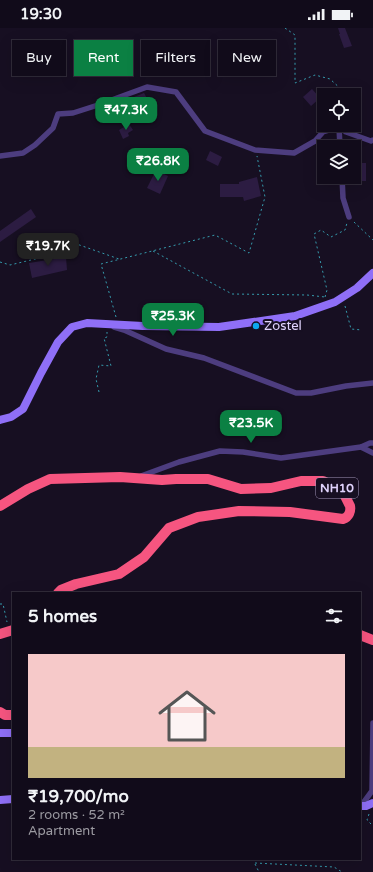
<!DOCTYPE html>
<html lang="en">
<head>
<meta charset="utf-8">
<style>
	body { margin:0; font-family:"Varela Round",sans-serif; background:#1e1927; color:#f1f3f6; height:100vh; display:flex; flex-direction:column; font-size:15px; white-space:nowrap }
	* { box-sizing:border-box; margin:0 }
	p { font-size:13px; color:#9c9ba2 }
	.icon { flex:none; width:22px; height:22px; fill:none; stroke:currentColor; stroke-width:2; stroke-linecap:round; stroke-linejoin:round }
	.map { position:relative; flex:1; overflow:hidden }
	.side { position:absolute; left:12px; top:564px; width:349px; height:268px; display:flex; flex-direction:column; background:#110b1a; border-radius:0px; box-shadow:0 4px 16px #0002,0 0 0 1px #302b39 }
	.side>* { flex:none }
	.guide { position:absolute; left:12px; top:12px; width:349px; height:36px; display:flex; gap:8px }
	.controls { position:absolute; left:317px; top:60px; display:grid; gap:8px }
	.controls a { display:grid; place-items:center; width:44px; height:44px; border-radius:0px; background:#110b1a; box-shadow:0 4px 16px #0002,0 0 0 1px #302b39; font-size:20px }
	.price { position:absolute; translate:-50% -34px; padding:0 9px; border-radius:8px; background:#0b8043; color:#fff; font-size:13px; line-height:26px; filter:drop-shadow(0 1px 2px #0008) }
	.price::after { content:''; position:absolute; left:50%; top:24px; width:12px; height:9px; margin-left:-6px; background:inherit; clip-path:polygon(0 0,100% 0,50% 100%) }
	.price.on { background:#222; color:#fff }
	ul { padding:0; list-style:none }
	li { display:grid; align-content:center; gap:8px; height:212px; padding:0 16px }
	li span { display:grid; place-items:center; height:124px; border-radius:0px; color:#555 }
	li>.icon { margin-inline-start:auto }
	span .icon { width:72px; height:72px; fill:#fffc; stroke-width:1 }
	li b { font-size:17px }
	h2 { display:flex; justify-content:space-between; align-items:center; height:48px; padding:0 16px; font-size:17px }
	.tag { padding:0 14px; border-radius:0px; background:#110b1a; box-shadow:0 4px 16px #0002,0 0 0 1px #302b39; font-size:14px; line-height:36px }
	.tag.on { background:#0b8043; color:#fff }
	.status { display:flex; justify-content:space-between; align-items:center; height:28px; padding:0 20px; background:#110b1a; direction:ltr }
	.status svg { height:11px; fill:currentColor }
	.map>svg:first-child { display:block }
	.building { fill:#2c1c42 }
	.lines { fill:none; stroke-linecap:round; stroke-linejoin:round }
	.path { stroke:#359cae; stroke-width:1; stroke-dasharray:2 3; stroke-linecap:butt }
	.street { stroke:#4d3d7f; stroke-width:5.5 }
	.secondary { stroke:#8f6ff7; stroke-width:8 }
	.highway { stroke:#f65580; stroke-width:10 }
	.poi-dot { fill:#0da8ef; stroke:#170f22; stroke-width:1.5 }
	.labels { text-anchor:middle; dominant-baseline:central; stroke-width:4; stroke-linejoin:round; paint-order:stroke }
	.shield { fill:#170f22; stroke:#a498bb; stroke-width:1 }
	.shield-label { font-size:12px; font-weight:bold; fill:#e0d3fd }
	.poi-label { font-size:13px; fill:#e0d3fd; stroke:#170f22; text-anchor:start }
</style>
</head>
<body>
<div class="status"><b>19:30</b><svg viewBox="0 0 49 12"><path d="M0 12V9h3v3zM5 12V6h3v6zM10 12V3h3v9zM15 12V0h3v12zM26 1h20v11H26zM47 4h2v5h-2z"/></svg></div>
<div class="map">
<svg width="373" height="844" viewBox="0 0 373 844">
	<rect width="100%" height="100%" fill="#170f22"/>
	<g class="building">
		<path d="M 338,0 L 345,0 L 352,18 L 344,20 L 339,6 L 340,6 Z"/>
		<path d="M 97,23 L 108,34 L 103,39 L 105,41 L 98,46 L 97,45 L 92,49 L 82,38 Z"/>
		<path d="M 312,61 L 320,70 L 311,78 L 303,69 Z"/>
		<path d="M 144,65 L 148,72 L 120,85 L 115,75 L 123,72 L 124,73 Z"/>
		<path d="M 129,96 L 133,102 L 128,105 L 129,108 L 123,111 L 119,102 Z"/>
		<path d="M 210,123 L 222,129 L 218,138 L 206,132 Z"/>
		<rect x="354" y="135" width="12" height="18"/>
		<path d="M 156,142 L 168,148 L 160,166 L 147,160 Z"/>
		<path d="M 257,149 L 261,168 L 244,173 L 243,169 L 220,169 L 220,156 L 239,156 L 239,154 Z"/>
		<path d="M 31,181 L 36,189 L 0,214 L 0,203 Z"/>
		<path d="M 66,229 L 67,242 L 32,250 L 29,235 Z"/>
	</g>
	<g class="lines">
		<g class="path">
			<path d="M 285,0 L 295,7 L 295,55 L 315,47 L 330,51 L 342,62 L 341,67"/>
			<path d="M 354,194 L 373,212"/>
			<path d="M 153,223 L 232,266 L 307,267 L 325,269"/>
			<path d="M 0,234 L 10,237 L 52,227 L 71,214 L 119,231"/>
			<path d="M 325,269 L 327,262 L 314,206 L 321,202 L 331,209 L 345,202 L 347,195"/>
			<path d="M 345,278 L 351,301 L 362,302"/>
			<path d="M 116,289 L 101,236 L 215,207 L 249,225 L 265,169 L 257,128"/>
			<path d="M 99,364 L 96,351 L 99,337 L 111,338 L 104,310 L 107,309 L 107,304"/>
			<path d="M 0,576 L 3,576 L 7,594"/>
			<path d="M 369,786 L 367,792 L 373,798"/>
			<path d="M 255,835 L 334,839 L 342,844"/>
			<path d="M 255,836 L 259,844"/>
		</g>
		<g class="street">
			<path d="M 339,99 L 340,119"/>
			<path d="M 0,128 L 23,125 L 35,117 L 53,100 L 58,86 L 73,85 L 98,77 L 147,59 L 176,64 L 205,103 L 255,122 L 294,125 L 315,113 L 323,104 L 339,99 L 346,104 L 371,113 L 373,112"/>
			<path d="M 342,149 L 343,170 L 349,189"/>
			<path d="M 114,299 L 124,302 L 166,321 L 204,330 L 296,365 L 311,365 L 346,358 L 373,355"/>
			<path d="M 361,419 L 373,425"/>
			<path d="M 141,448 L 179,434 L 220,423 L 243,424 L 281,430 L 361,419 L 370,415 L 373,415"/>
			<path d="M 361,778 L 372,763 L 373,695"/>
		</g>
		<g class="secondary">
			<path d="M 0,392 L 11,389 L 23,381 L 41,345 L 58,314 L 72,299 L 87,295 L 143,298 L 219,299 L 295,288 L 335,274 L 357,260 L 373,245"/>
			<path d="M 0,705 L 13,705"/>
			<path d="M 0,772 L 13,771"/>
			<path d="M 360,778 L 366,778 L 373,775"/>
		</g>
		<g class="highway">
			<path d="M 0,478 L 28,461 L 50,451 L 120,449 L 162,452 L 176,451 L 208,451 L 241,461 L 271,460 L 301,453 L 323,453 L 342,462 L 350,478 C 351,483 349,489 343,491 L 290,484 L 239,483 L 198,489 L 169,500 L 144,529 L 119,546 L 76,556 L 61,562 L 58,565"/>
			<path d="M 0,606 L 13,602"/>
			<path d="M 360,607 L 373,612"/>
			<path d="M 0,684 L 5,687 L 13,687"/>
		</g>
	</g>
	<circle class="poi-dot" cx="256" cy="298" r="4"/>
	<g class="labels">
		<rect class="shield" x="316" y="450" width="42" height="20" rx="3"/>
		<g class="shield-label">
			<text x="337" y="460">NH10</text>
		</g>
		<g class="poi-label">
			<text x="264" y="298">Zostel</text>
		</g>
	</g>
</svg>
<div class="controls">
<a><svg class="icon" aria-label="locate" viewBox="0 0 24 24"><circle cx="12" cy="12" r="6"/><path d="M12 2v4M12 18v4M2 12h4M18 12h4"/></svg></a>
<a><svg class="icon" aria-label="layers" viewBox="0 0 24 24"><path d="M12 4l9 5-9 5-9-5zM3 14l9 5 9-5"/></svg></a>
</div>
<b class="price" style="left:126px;top:103px">₹47.3K</b>
<b class="price" style="left:158px;top:154px">₹26.8K</b>
<b class="price on" style="left:48px;top:239px">₹19.7K</b>
<b class="price" style="left:173px;top:309px">₹25.3K</b>
<b class="price" style="left:251px;top:416px">₹23.5K</b>
<div class="guide">
<a class="tag">Buy</a>
<a class="tag on">Rent</a>
<a class="tag">Filters</a>
<a class="tag">New</a>
</div>
<section class="side">
<h2>5 homes<svg class="icon" aria-label="filters" viewBox="0 0 24 24"><path d="M4 7h16M4 17h16"/><circle cx="9" cy="7" r="2"/><circle cx="15" cy="17" r="2"/></svg></h2>
<ul>
<li><span style="background:linear-gradient(#f6c9c9 75%,#c2b280 0)"><svg class="icon" aria-label="home" viewBox="0 0 24 24"><path d="M3 11l9-7 9 7M6 9v11h12V9"/></svg></span><div><b>₹19,700/mo</b><p>2 rooms · 52 m²</p><p>Apartment</p></div></li>
</ul>
</section>
</div>
</body>
</html>
